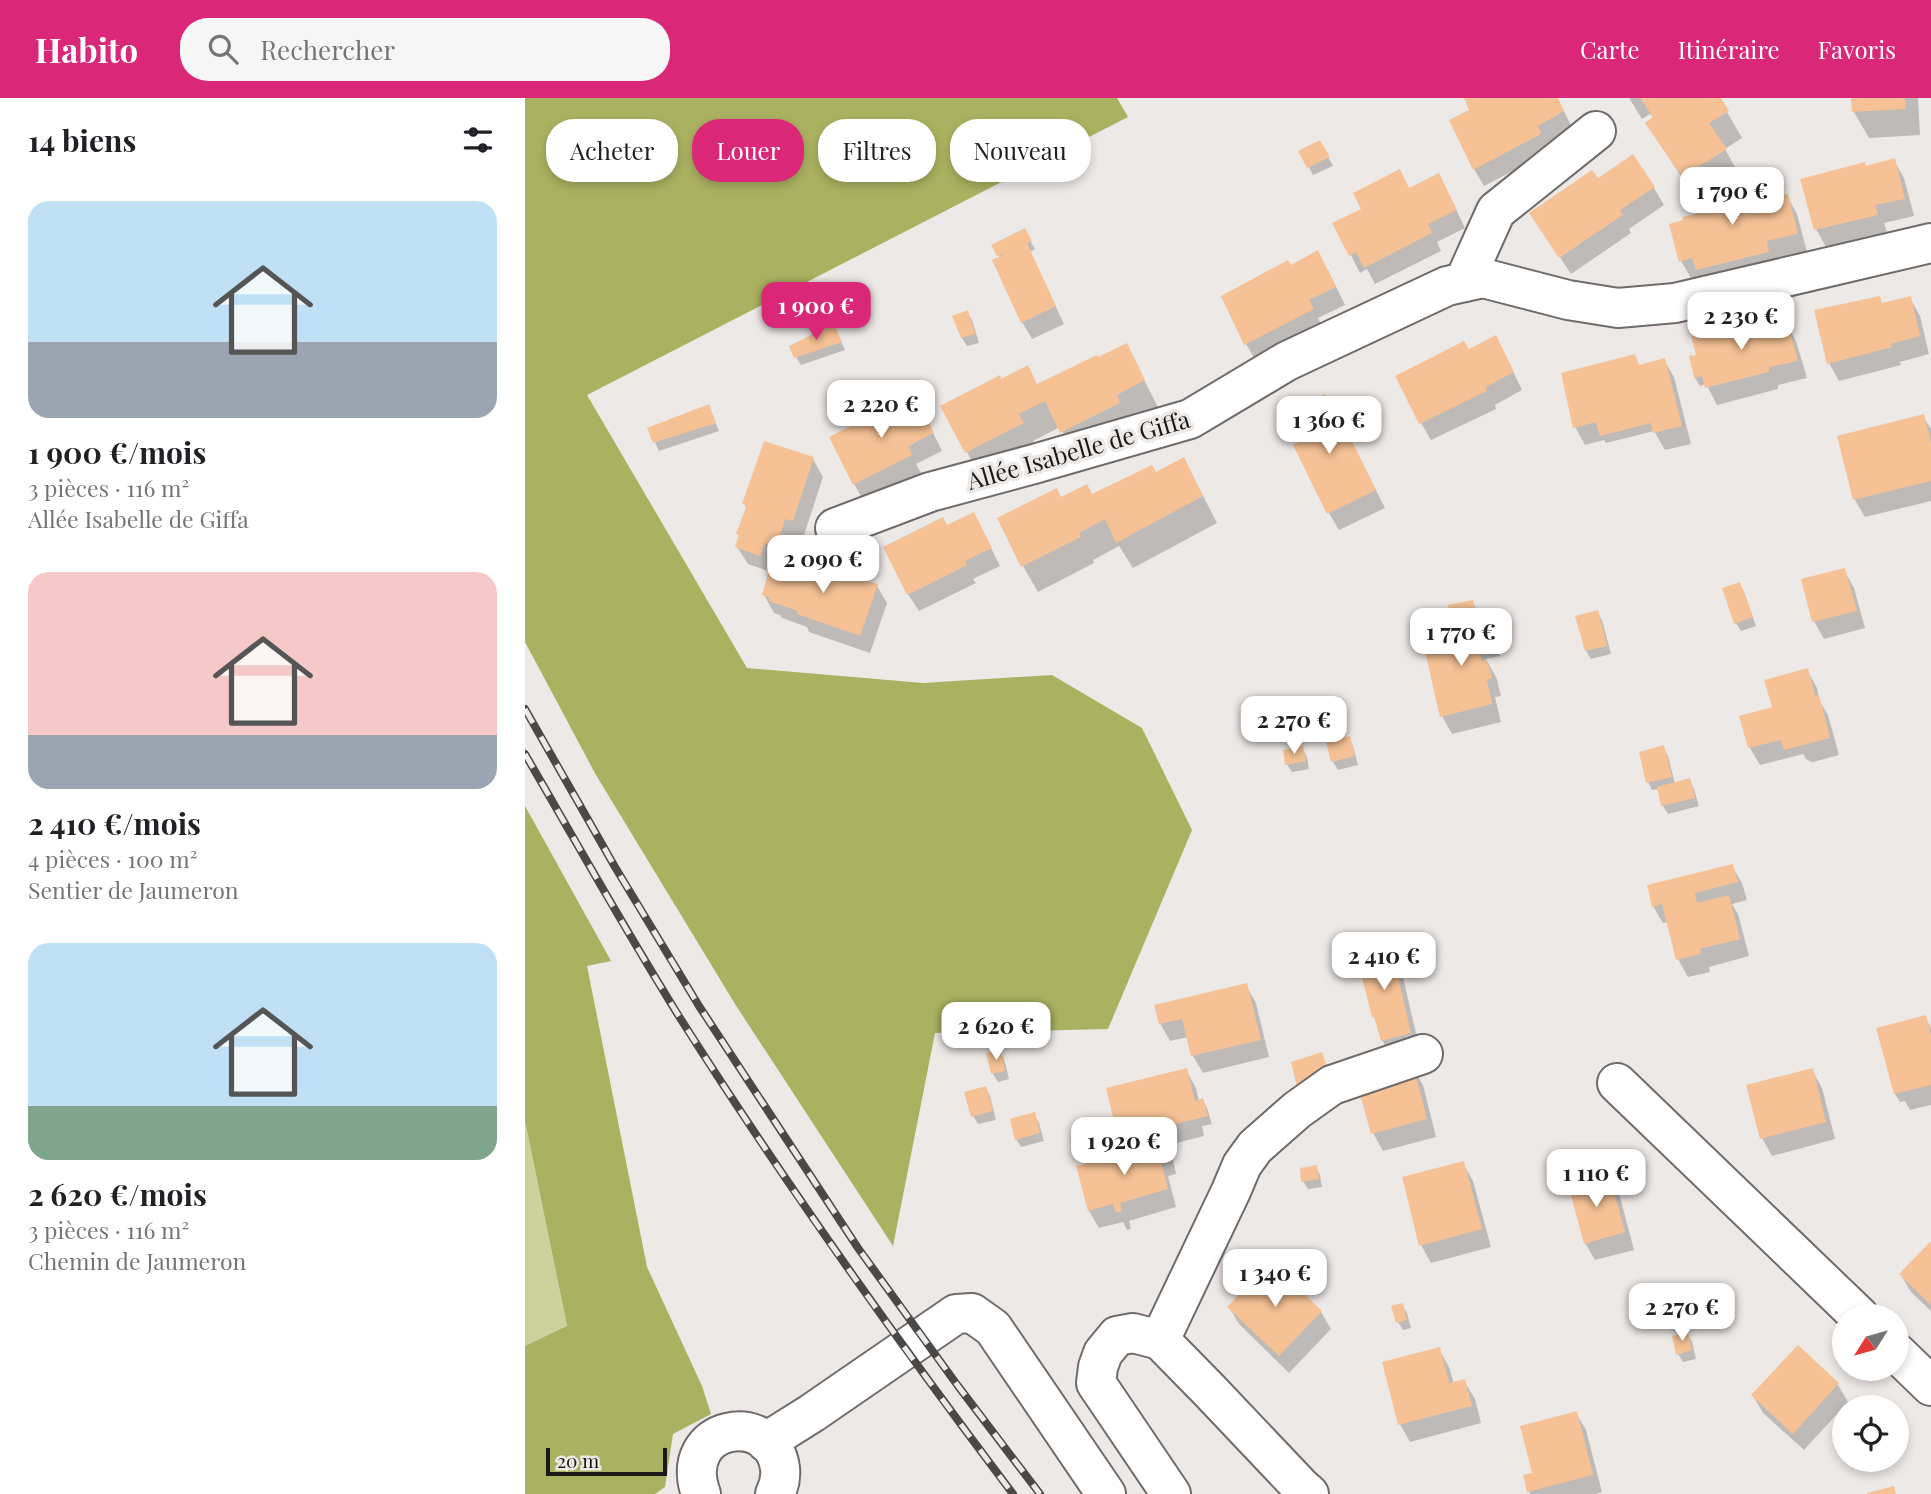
<!DOCTYPE html>
<html lang="fr">
<head>
<meta charset="utf-8">
<style>
	body { margin:0; font-family:"Playfair Display",serif; background:#f6f6f6; color:#202124; height:100vh; display:flex; flex-direction:column; font-size:26px; white-space:nowrap }
	* { box-sizing:border-box; margin:0 }
	p { font-size:23px; color:#757577 }
	.icon { flex:none; width:38px; height:38px; fill:none; stroke:currentColor; stroke-width:2; stroke-linecap:round; stroke-linejoin:round }
	.map { position:relative; flex:1; overflow:hidden }
	.details { display:flex; flex-direction:column; background:#fff; width:525px }
	.details>* { flex:none }
	.top-card { position:absolute; left:21px; top:21px; width:665px; height:63px; display:flex; gap:14px }
	.needle { width:46px; rotate:233deg }
	.tools { position:absolute; left:1307px; top:1206px; display:grid; gap:14px }
	.tools a { display:grid; place-items:center; width:77px; height:77px; border-radius:50%; background:#fff; box-shadow:0 4px 10px #0003; font-size:35px }
	.scale { position:absolute; left:21px; bottom:18px; width:121px; box-sizing:border-box; padding-left:7px; border:4px solid #1b1918; border-top:0; font-size:19px; line-height:24px; white-space:nowrap; color:#1b1918; -webkit-text-stroke:5px #ede9e7; paint-order:stroke }
	.price { position:absolute; translate:-50% -60px; padding:0 16px; border-radius:14px; background:#fff; color:#222; font-size:23px; line-height:46px; filter:drop-shadow(0 2px 4px #0008) }
	.price::after { content:''; position:absolute; left:50%; top:42px; width:21px; height:16px; margin-left:-10px; background:inherit; clip-path:polygon(0 0,100% 0,50% 100%) }
	.price.current { background:#db2777; color:#fff }
	ul { padding:0; list-style:none }
	li { display:grid; align-content:center; gap:14px; height:371px; padding:0 28px }
	li span { display:grid; place-items:center; height:217px; border-radius:21px; color:#555 }
	li>.icon { margin-inline-start:auto }
	span .icon { width:126px; height:126px; fill:#fffc; stroke-width:1 }
	li b { font-size:30px }
	h2 { display:flex; justify-content:space-between; align-items:center; height:84px; padding:0 28px; font-size:30px }
	.pill { padding:0 24px; border-radius:28px; background:#fff; box-shadow:0 4px 10px #0003; font-size:24px; line-height:63px }
	.pill.current { background:#db2777; color:#fff }
	header { display:flex; align-items:center; gap:42px; box-sizing:border-box; height:98px; padding:0 35px; background:#db2777; color:#fff }
	header strong { font-size:33px }
	nav { display:flex; gap:38px; margin-inline-start:auto; font-size:24px }
	.search { width:490px; height:63px; background:#f6f6f6; display:flex; align-items:center; gap:18px; box-sizing:border-box; padding:0 24px; border-radius:28px; color:#757577; font-size:26px }
	main { display:flex; flex:1; min-height:0 }
	.map>svg:first-child { display:block }
	.green { fill:#ccd29c }
	.forest { fill:#aab160 }
	.shadow { fill:#0003; fill-rule:evenodd }
	.building { fill:#f6c295 }
	.lines { fill:none; stroke-linecap:round; stroke-linejoin:round }
	.street-casing { stroke:#6f6b6a; stroke-width:42 }
	.street { stroke:#fff; stroke-width:38 }
	.rail-casing { stroke:#4b4948; stroke-width:8 }
	.rail { stroke:#ede9e7; stroke-width:5; stroke-dasharray:16; stroke-linecap:butt }
	.labels { text-anchor:middle; dominant-baseline:central; stroke-width:7; stroke-linejoin:round; paint-order:stroke }
	.street-label { font-size:24px; fill:#1b1918; stroke:#ede9e7 }
</style>
</head>
<body>
<header>
<strong>Habito</strong>
<div class="search"><svg class="icon" aria-label="search" viewBox="0 0 24 24"><circle cx="10" cy="10" r="6"/><path d="M15 15l6 6"/></svg>Rechercher</div>
<nav><a>Carte</a><a>Itinéraire</a><a>Favoris</a></nav>
</header>
<main>
<section class="details">
<h2>14 biens<svg class="icon" aria-label="filters" viewBox="0 0 24 24"><path d="M4 7h16M4 17h16"/><circle cx="9" cy="7" r="2"/><circle cx="15" cy="17" r="2"/></svg></h2>
<ul>
<li><span style="background:linear-gradient(#bfe0f5 65%,#9aa5b1 0)"><svg class="icon" aria-label="home" viewBox="0 0 24 24"><path d="M3 11l9-7 9 7M6 9v11h12V9"/></svg></span><div><b>1 900 €/mois</b><p>3 pièces · 116 m²</p><p>Allée Isabelle de Giffa</p></div></li>
<li><span style="background:linear-gradient(#f6c9c9 75%,#9aa5b1 0)"><svg class="icon" aria-label="home" viewBox="0 0 24 24"><path d="M3 11l9-7 9 7M6 9v11h12V9"/></svg></span><div><b>2 410 €/mois</b><p>4 pièces · 100 m²</p><p>Sentier de Jaumeron</p></div></li>
<li><span style="background:linear-gradient(#bfe0f5 75%,#7fa58c 0)"><svg class="icon" aria-label="home" viewBox="0 0 24 24"><path d="M3 11l9-7 9 7M6 9v11h12V9"/></svg></span><div><b>2 620 €/mois</b><p>3 pièces · 116 m²</p><p>Chemin de Jaumeron</p></div></li>
</ul>
</section>
<div class="map">
<svg width="1406" height="1396" viewBox="0 0 1406 1396">
	<rect width="100%" height="100%" fill="#ede9e7"/>
	<path class="green" d="M 0,1023 L 42,1229 L 0,1248 Z"/>
	<g class="forest">
		<path d="M 0,0 L 592,0 L 603,19 L 62,297 L 222,570 L 398,585 L 527,577 L 617,630 L 667,732 L 583,931 L 410,935 L 368,1148 L 210,906 L 71,677 L 0,544 Z"/>
		<path d="M 0,708 L 86,863 L 62,868 L 122,1169 L 177,1288 L 186,1316 L 148,1336 L 140,1389 L 130,1396 L 0,1396 L 0,1248 L 42,1228 L 0,1023 Z"/>
	</g>
	<g class="shadow">
		<path d="M 941,0 L 1032,0 L 1048,31 L 1021,46 L 1025,54 L 959,88 L 949,71 L 947,13 Z"/>
		<path d="M 1104,0 L 1194,0 L 1217,40 L 1200,51 L 1215,78 L 1184,97 L 1228,87 L 1233,96 L 1235,105 L 1262,98 L 1272,116 L 1282,154 L 1251,161 L 1253,171 L 1182,189 L 1176,178 L 1166,180 L 1156,163 L 1181,115 L 1178,101 L 1173,104 L 1138,51 L 1123,25 L 1129,21 L 1125,16 L 1117,21 Z"/>
		<path d="M 1328,0 L 1393,0 L 1395,37 L 1344,40 L 1329,14 Z"/>
		<path d="M 795,44 L 808,68 L 788,77 L 776,54 Z"/>
		<path d="M 1369,62 L 1379,80 L 1389,118 L 1359,125 L 1362,134 L 1301,149 L 1291,131 L 1341,70 Z"/>
		<path d="M 1072,82 L 1129,90 L 1139,107 L 1104,131 L 1106,135 L 1046,176 L 1017,132 Z"/>
		<path d="M 884,92 L 923,95 L 940,130 L 912,144 L 916,153 L 850,186 L 842,171 L 835,175 L 810,126 L 838,112 Z"/>
		<path d="M 499,132 L 510,151 L 505,154 L 539,226 L 507,241 L 497,224 L 475,160 L 468,148 Z"/>
		<path d="M 765,169 L 803,172 L 820,207 L 793,220 L 797,229 L 731,263 L 721,246 Z"/>
		<path d="M 1385,200 L 1395,218 L 1404,256 L 1375,264 L 1376,267 L 1314,283 L 1304,265 L 1358,207 Z"/>
		<path d="M 442,214 L 447,222 L 454,245 L 442,248 L 437,240 Z"/>
		<path d="M 1230,224 L 1235,232 L 1261,225 L 1271,243 L 1282,280 L 1253,287 L 1253,291 L 1192,307 L 1181,286 L 1175,288 L 1170,280 Z"/>
		<path d="M 313,237 L 320,252 L 276,267 L 271,259 Z"/>
		<path d="M 601,247 L 633,309 L 605,323 L 552,360 L 535,329 L 508,343 L 512,352 L 456,381 L 418,308 L 476,283 L 512,287 L 573,261 Z"/>
		<path d="M 943,254 L 980,257 L 997,292 L 970,307 L 971,311 L 906,342 L 896,325 Z"/>
		<path d="M 1109,258 L 1115,268 L 1139,262 L 1149,279 L 1166,346 L 1140,352 L 1129,333 L 1081,345 L 1079,342 L 1060,347 L 1050,329 Z"/>
		<path d="M 391,300 L 417,353 L 391,366 L 396,375 L 339,404 L 329,386 L 365,314 Z"/>
		<path d="M 183,308 L 194,333 L 134,353 L 124,331 Z"/>
		<path d="M 1398,318 L 1406,331 L 1406,403 L 1340,419 L 1330,402 Z"/>
		<path d="M 814,326 L 826,343 L 860,410 L 814,432 L 804,415 Z"/>
		<path d="M 288,361 L 298,379 L 278,440 L 270,437 L 261,466 L 289,476 L 352,488 L 362,505 L 345,555 L 284,534 L 282,529 L 257,520 L 255,517 L 249,515 L 239,497 L 246,474 L 223,466 L 212,449 L 215,440 L 213,436 L 222,411 L 219,405 ZM 250,462 L 260,466 L 256,477 L 245,474 Z"/>
		<path d="M 659,361 L 692,425 L 608,470 L 594,448 L 568,462 L 569,465 L 513,494 L 498,468 L 536,401 L 567,398 L 630,376 Z"/>
		<path d="M 422,429 L 458,434 L 475,468 L 448,481 L 451,485 L 394,513 L 383,496 Z"/>
		<path d="M 1319,472 L 1329,490 L 1340,530 L 1299,541 L 1289,523 Z"/>
		<path d="M 1214,486 L 1219,494 L 1231,528 L 1216,533 L 1211,525 Z"/>
		<path d="M 947,504 L 952,512 L 954,521 L 961,519 L 971,537 L 975,558 L 961,561 L 972,581 L 976,598 L 970,599 L 976,624 L 927,636 L 917,618 L 932,551 L 931,527 L 928,520 Z"/>
		<path d="M 1072,514 L 1077,522 L 1086,556 L 1066,561 L 1061,553 L 1052,519 Z"/>
		<path d="M 1282,572 L 1292,590 L 1295,604 L 1303,617 L 1314,657 L 1288,664 L 1282,662 L 1278,656 L 1235,667 L 1225,650 L 1216,619 L 1249,610 Z"/>
		<path d="M 824,640 L 828,648 L 833,667 L 813,672 L 808,664 L 803,645 Z"/>
		<path d="M 1138,649 L 1143,658 L 1150,686 L 1165,682 L 1169,691 L 1174,708 L 1143,716 L 1138,708 L 1134,691 L 1127,692 L 1123,684 Z"/>
		<path d="M 777,650 L 782,659 L 784,671 L 767,674 L 762,666 Z"/>
		<path d="M 1207,768 L 1217,785 L 1222,802 L 1207,806 L 1213,816 L 1224,858 L 1184,869 L 1185,874 L 1163,879 L 1153,861 L 1143,824 L 1138,825 L 1128,808 Z"/>
		<path d="M 865,849 L 875,866 L 895,953 L 867,960 L 857,942 Z"/>
		<path d="M 721,887 L 731,905 L 744,959 L 678,975 L 668,958 L 663,939 L 645,943 L 635,925 Z"/>
		<path d="M 1400,919 L 1406,930 L 1406,1007 L 1385,1012 L 1380,1003 L 1375,1004 L 1370,996 L 1359,950 Z"/>
		<path d="M 475,953 L 479,961 L 484,981 L 473,984 L 468,976 L 463,956 Z"/>
		<path d="M 887,969 L 898,987 L 911,1039 L 858,1053 L 848,1035 Z"/>
		<path d="M 661,972 L 671,990 L 674,1003 L 678,1002 L 682,1010 L 687,1026 L 677,1028 L 679,1038 L 640,1048 L 648,1062 L 651,1076 L 643,1078 L 651,1109 L 604,1123 L 606,1131 L 602,1132 L 598,1124 L 574,1130 L 564,1113 L 604,1056 L 594,1040 Z"/>
		<path d="M 1287,972 L 1297,990 L 1310,1041 L 1247,1058 L 1237,1040 Z"/>
		<path d="M 461,990 L 465,998 L 471,1022 L 453,1026 L 448,1018 Z"/>
		<path d="M 509,1016 L 514,1025 L 519,1043 L 496,1049 L 491,1041 Z"/>
		<path d="M 938,1065 L 948,1083 L 966,1149 L 906,1165 L 896,1147 Z"/>
		<path d="M 791,1069 L 795,1077 L 797,1089 L 783,1091 L 778,1083 Z"/>
		<path d="M 1084,1078 L 1094,1095 L 1109,1152 L 1070,1162 L 1060,1145 Z"/>
		<path d="M 1406,1145 L 1406,1213 L 1386,1194 L 1376,1177 Z"/>
		<path d="M 877,1207 L 882,1215 L 886,1230 L 878,1232 L 873,1224 Z"/>
		<path d="M 704,1209 L 796,1214 L 806,1231 L 764,1275 L 714,1226 Z"/>
		<path d="M 1162,1236 L 1167,1244 L 1171,1261 L 1158,1264 L 1153,1256 Z"/>
		<path d="M 1273,1250 L 1313,1287 L 1323,1304 L 1279,1352 L 1238,1315 L 1228,1298 Z"/>
		<path d="M 914,1251 L 924,1269 L 929,1286 L 939,1283 L 950,1301 L 956,1325 L 885,1344 L 875,1326 Z"/>
		<path d="M 1051,1315 L 1061,1332 L 1077,1394 L 1071,1396 L 1005,1396 L 1004,1393 L 1009,1376 Z"/>
	</g>
	<g class="building">
		<path d="M 939,0 L 1033,0 L 1039,13 L 1013,28 L 1016,36 L 948,72 L 924,22 L 944,12 Z"/>
		<path d="M 1115,0 L 1196,0 L 1204,13 L 1184,25 L 1202,51 L 1157,79 L 1120,25 L 1128,19 Z"/>
		<path d="M 1326,0 L 1380,0 L 1381,11 L 1327,14 Z"/>
		<path d="M 795,42 L 805,59 L 782,70 L 773,53 Z"/>
		<path d="M 1108,56 L 1130,89 L 1095,112 L 1098,117 L 1034,160 L 1004,115 L 1067,72 L 1073,80 Z"/>
		<path d="M 1370,60 L 1380,101 L 1350,107 L 1353,117 L 1289,132 L 1275,81 L 1340,64 L 1341,68 Z"/>
		<path d="M 875,71 L 884,90 L 914,75 L 932,112 L 903,126 L 907,135 L 839,170 L 831,154 L 824,158 L 807,125 L 836,111 L 828,95 Z"/>
		<path d="M 1229,85 L 1233,103 L 1263,96 L 1273,136 L 1242,143 L 1244,154 L 1171,172 L 1167,160 L 1154,164 L 1144,126 L 1158,122 L 1157,119 L 1179,114 L 1175,99 Z"/>
		<path d="M 500,130 L 507,143 L 502,145 L 531,208 L 496,225 L 467,162 L 480,156 L 472,158 L 466,147 Z"/>
		<path d="M 793,152 L 811,189 L 784,202 L 789,211 L 719,247 L 696,198 L 763,162 L 766,167 Z"/>
		<path d="M 1355,198 L 1357,205 L 1386,198 L 1395,238 L 1366,246 L 1367,249 L 1302,266 L 1289,212 Z"/>
		<path d="M 443,212 L 450,236 L 436,240 L 427,218 Z"/>
		<path d="M 1231,222 L 1233,230 L 1262,223 L 1273,263 L 1244,269 L 1244,274 L 1180,290 L 1177,278 L 1169,280 L 1164,258 L 1171,257 L 1166,238 Z"/>
		<path d="M 309,226 L 317,244 L 269,260 L 264,248 Z"/>
		<path d="M 971,237 L 989,274 L 961,289 L 962,293 L 894,326 L 870,278 L 939,243 L 944,251 Z"/>
		<path d="M 602,245 L 620,282 L 592,297 L 595,305 L 535,335 L 520,303 L 494,316 L 499,325 L 440,355 L 415,308 L 475,277 L 476,281 L 503,267 L 512,286 L 572,257 L 573,259 Z"/>
		<path d="M 1110,256 L 1114,267 L 1140,260 L 1157,328 L 1128,335 L 1126,325 L 1075,338 L 1071,324 L 1048,330 L 1036,275 Z"/>
		<path d="M 800,296 L 814,324 L 817,323 L 851,392 L 802,416 L 768,347 L 776,343 L 763,315 Z"/>
		<path d="M 391,298 L 409,335 L 383,348 L 387,357 L 328,387 L 304,339 L 364,309 L 366,312 Z"/>
		<path d="M 184,306 L 191,325 L 128,345 L 122,330 Z"/>
		<path d="M 1399,316 L 1406,345 L 1406,383 L 1328,402 L 1312,338 Z"/>
		<path d="M 239,343 L 289,359 L 268,423 L 260,421 L 251,450 L 240,445 L 235,458 L 210,449 L 214,437 L 211,436 L 222,407 L 217,406 Z"/>
		<path d="M 659,359 L 678,398 L 591,445 L 580,421 L 554,435 L 556,439 L 496,469 L 472,420 L 532,390 L 536,399 L 562,386 L 567,396 L 627,367 L 631,374 Z"/>
		<path d="M 449,414 L 467,450 L 440,463 L 442,467 L 382,497 L 358,449 L 418,419 L 422,427 Z"/>
		<path d="M 259,463 L 288,474 L 290,466 L 353,486 L 335,538 L 272,516 L 273,513 L 244,503 L 245,500 L 237,497 L 244,472 L 255,475 Z"/>
		<path d="M 1320,470 L 1332,513 L 1287,524 L 1276,481 Z"/>
		<path d="M 1215,484 L 1228,519 L 1209,526 L 1197,490 Z"/>
		<path d="M 948,502 L 951,514 L 926,521 L 923,507 Z"/>
		<path d="M 1073,512 L 1082,548 L 1060,553 L 1050,518 Z"/>
		<path d="M 962,517 L 967,541 L 952,544 L 957,563 L 962,562 L 967,580 L 962,582 L 967,606 L 915,619 L 899,549 L 928,542 L 925,526 Z"/>
		<path d="M 1283,570 L 1290,598 L 1294,597 L 1305,640 L 1259,652 L 1256,642 L 1223,650 L 1214,618 L 1247,609 L 1239,582 Z"/>
		<path d="M 825,638 L 830,658 L 806,664 L 801,644 Z"/>
		<path d="M 1139,647 L 1147,679 L 1121,685 L 1114,654 Z"/>
		<path d="M 778,648 L 781,663 L 760,667 L 758,652 Z"/>
		<path d="M 1165,680 L 1170,700 L 1136,708 L 1132,689 Z"/>
		<path d="M 1208,766 L 1213,784 L 1170,795 L 1172,805 L 1204,797 L 1215,841 L 1175,851 L 1176,856 L 1151,862 L 1137,806 L 1127,809 L 1122,787 Z"/>
		<path d="M 866,847 L 886,935 L 856,943 L 849,919 L 847,919 L 831,856 Z"/>
		<path d="M 722,885 L 736,942 L 666,958 L 657,921 L 634,926 L 629,907 Z"/>
		<path d="M 1401,917 L 1406,938 L 1406,987 L 1369,996 L 1351,930 Z"/>
		<path d="M 476,951 L 480,973 L 466,976 L 461,955 Z"/>
		<path d="M 797,954 L 804,975 L 772,989 L 766,964 Z"/>
		<path d="M 888,967 L 902,1021 L 846,1036 L 836,1000 L 840,998 L 835,981 Z"/>
		<path d="M 662,970 L 670,1003 L 678,1000 L 683,1018 L 593,1040 L 581,990 Z"/>
		<path d="M 1288,970 L 1301,1024 L 1235,1041 L 1221,987 Z"/>
		<path d="M 461,988 L 468,1013 L 446,1019 L 439,994 Z"/>
		<path d="M 510,1014 L 515,1035 L 490,1042 L 485,1021 Z"/>
		<path d="M 639,1043 L 643,1059 L 635,1060 L 643,1091 L 595,1105 L 597,1113 L 591,1115 L 588,1106 L 563,1113 L 551,1068 L 607,1054 L 606,1051 Z"/>
		<path d="M 939,1063 L 957,1131 L 894,1148 L 877,1079 Z"/>
		<path d="M 792,1067 L 794,1081 L 776,1084 L 775,1070 Z"/>
		<path d="M 1084,1076 L 1100,1134 L 1059,1146 L 1043,1087 Z"/>
		<path d="M 1406,1143 L 1406,1207 L 1374,1176 Z"/>
		<path d="M 746,1164 L 797,1213 L 754,1258 L 702,1209 Z"/>
		<path d="M 878,1205 L 882,1222 L 871,1225 L 866,1208 Z"/>
		<path d="M 1163,1234 L 1167,1252 L 1151,1257 L 1147,1238 Z"/>
		<path d="M 1273,1247 L 1314,1285 L 1268,1336 L 1226,1297 Z"/>
		<path d="M 915,1249 L 924,1285 L 940,1281 L 947,1308 L 873,1327 L 857,1264 Z"/>
		<path d="M 1052,1313 L 1068,1377 L 1002,1394 L 998,1377 L 1007,1375 L 995,1328 Z"/>
		<path d="M 1369,1388 L 1371,1396 L 1342,1396 L 1342,1395 Z"/>
	</g>
	<g class="lines">
		<defs>
			<g id="street">
				<path d="M 939,184 L 971,113 L 1071,33"/>
				<path d="M 310,430 L 405,394 L 509,366 L 665,321 L 762,263 L 922,188 L 958,180 L 1043,202 L 1093,210 L 1150,205 L 1406,145"/>
				<path d="M 1092,985 L 1334,1218"/>
				<path d="M 635,1242 L 706,1093 L 717,1067 L 730,1049 L 772,1012 L 807,987 L 898,956"/>
				<path d="M 1372,1255 L 1406,1288"/>
				<path d="M 241,1344 L 287,1315 L 431,1216 L 447,1215 L 468,1230 L 581,1396"/>
				<path d="M 176,1396 C 151,1326 247,1311 255,1370 C 256,1379 254,1388 250,1396"/>
				<path d="M 646,1396 L 571,1285 L 573,1269 L 578,1255 L 592,1238 L 608,1235 L 635,1242 L 685,1293 L 776,1389 L 784,1396"/>
			</g>
		</defs>
		<use href="#street" class="street-casing"/>
		<use href="#street" class="street"/>
		<defs>
			<g id="rail">
				<path d="M 0,611 L 90,769 L 174,908 L 333,1150 L 433,1288 L 515,1396"/>
				<path d="M 0,656 C 51,744 101,833 155,920 C 259,1084 371,1241 488,1396"/>
			</g>
		</defs>
		<use href="#rail" class="rail-casing"/>
		<use href="#rail" class="rail"/>
	</g>
	<g class="labels">
		<g class="street-label">
			<text transform="translate(553 351) rotate(-16)">Allée Isabelle de Giffa</text>
		</g>
	</g>
</svg>
<div class="tools">
<a><svg class="needle" viewBox="-14 -14 28 28"><path d="M0-13l5 13h-10z" fill="#e53935"/><path d="M0 13l5-13h-10z" fill="#757577"/></svg></a>
<a><svg class="icon" aria-label="locate" viewBox="0 0 24 24"><circle cx="12" cy="12" r="6"/><path d="M12 2v4M12 18v4M2 12h4M18 12h4"/></svg></a>
</div>
<div class="scale">20 m</div>
<b class="price" style="left:1207px;top:129px">1 790 €</b>
<b class="price current" style="left:291px;top:244px">1 900 €</b>
<b class="price" style="left:1216px;top:254px">2 230 €</b>
<b class="price" style="left:356px;top:342px">2 220 €</b>
<b class="price" style="left:804px;top:358px">1 360 €</b>
<b class="price" style="left:298px;top:497px">2 090 €</b>
<b class="price" style="left:936px;top:570px">1 770 €</b>
<b class="price" style="left:769px;top:658px">2 270 €</b>
<b class="price" style="left:859px;top:894px">2 410 €</b>
<b class="price" style="left:471px;top:964px">2 620 €</b>
<b class="price" style="left:599px;top:1079px">1 920 €</b>
<b class="price" style="left:1071px;top:1111px">1 110 €</b>
<b class="price" style="left:750px;top:1211px">1 340 €</b>
<b class="price" style="left:1157px;top:1245px">2 270 €</b>
<div class="top-card">
<a class="pill">Acheter</a>
<a class="pill current">Louer</a>
<a class="pill">Filtres</a>
<a class="pill">Nouveau</a>
</div>
</div>
</main>
</body>
</html>
